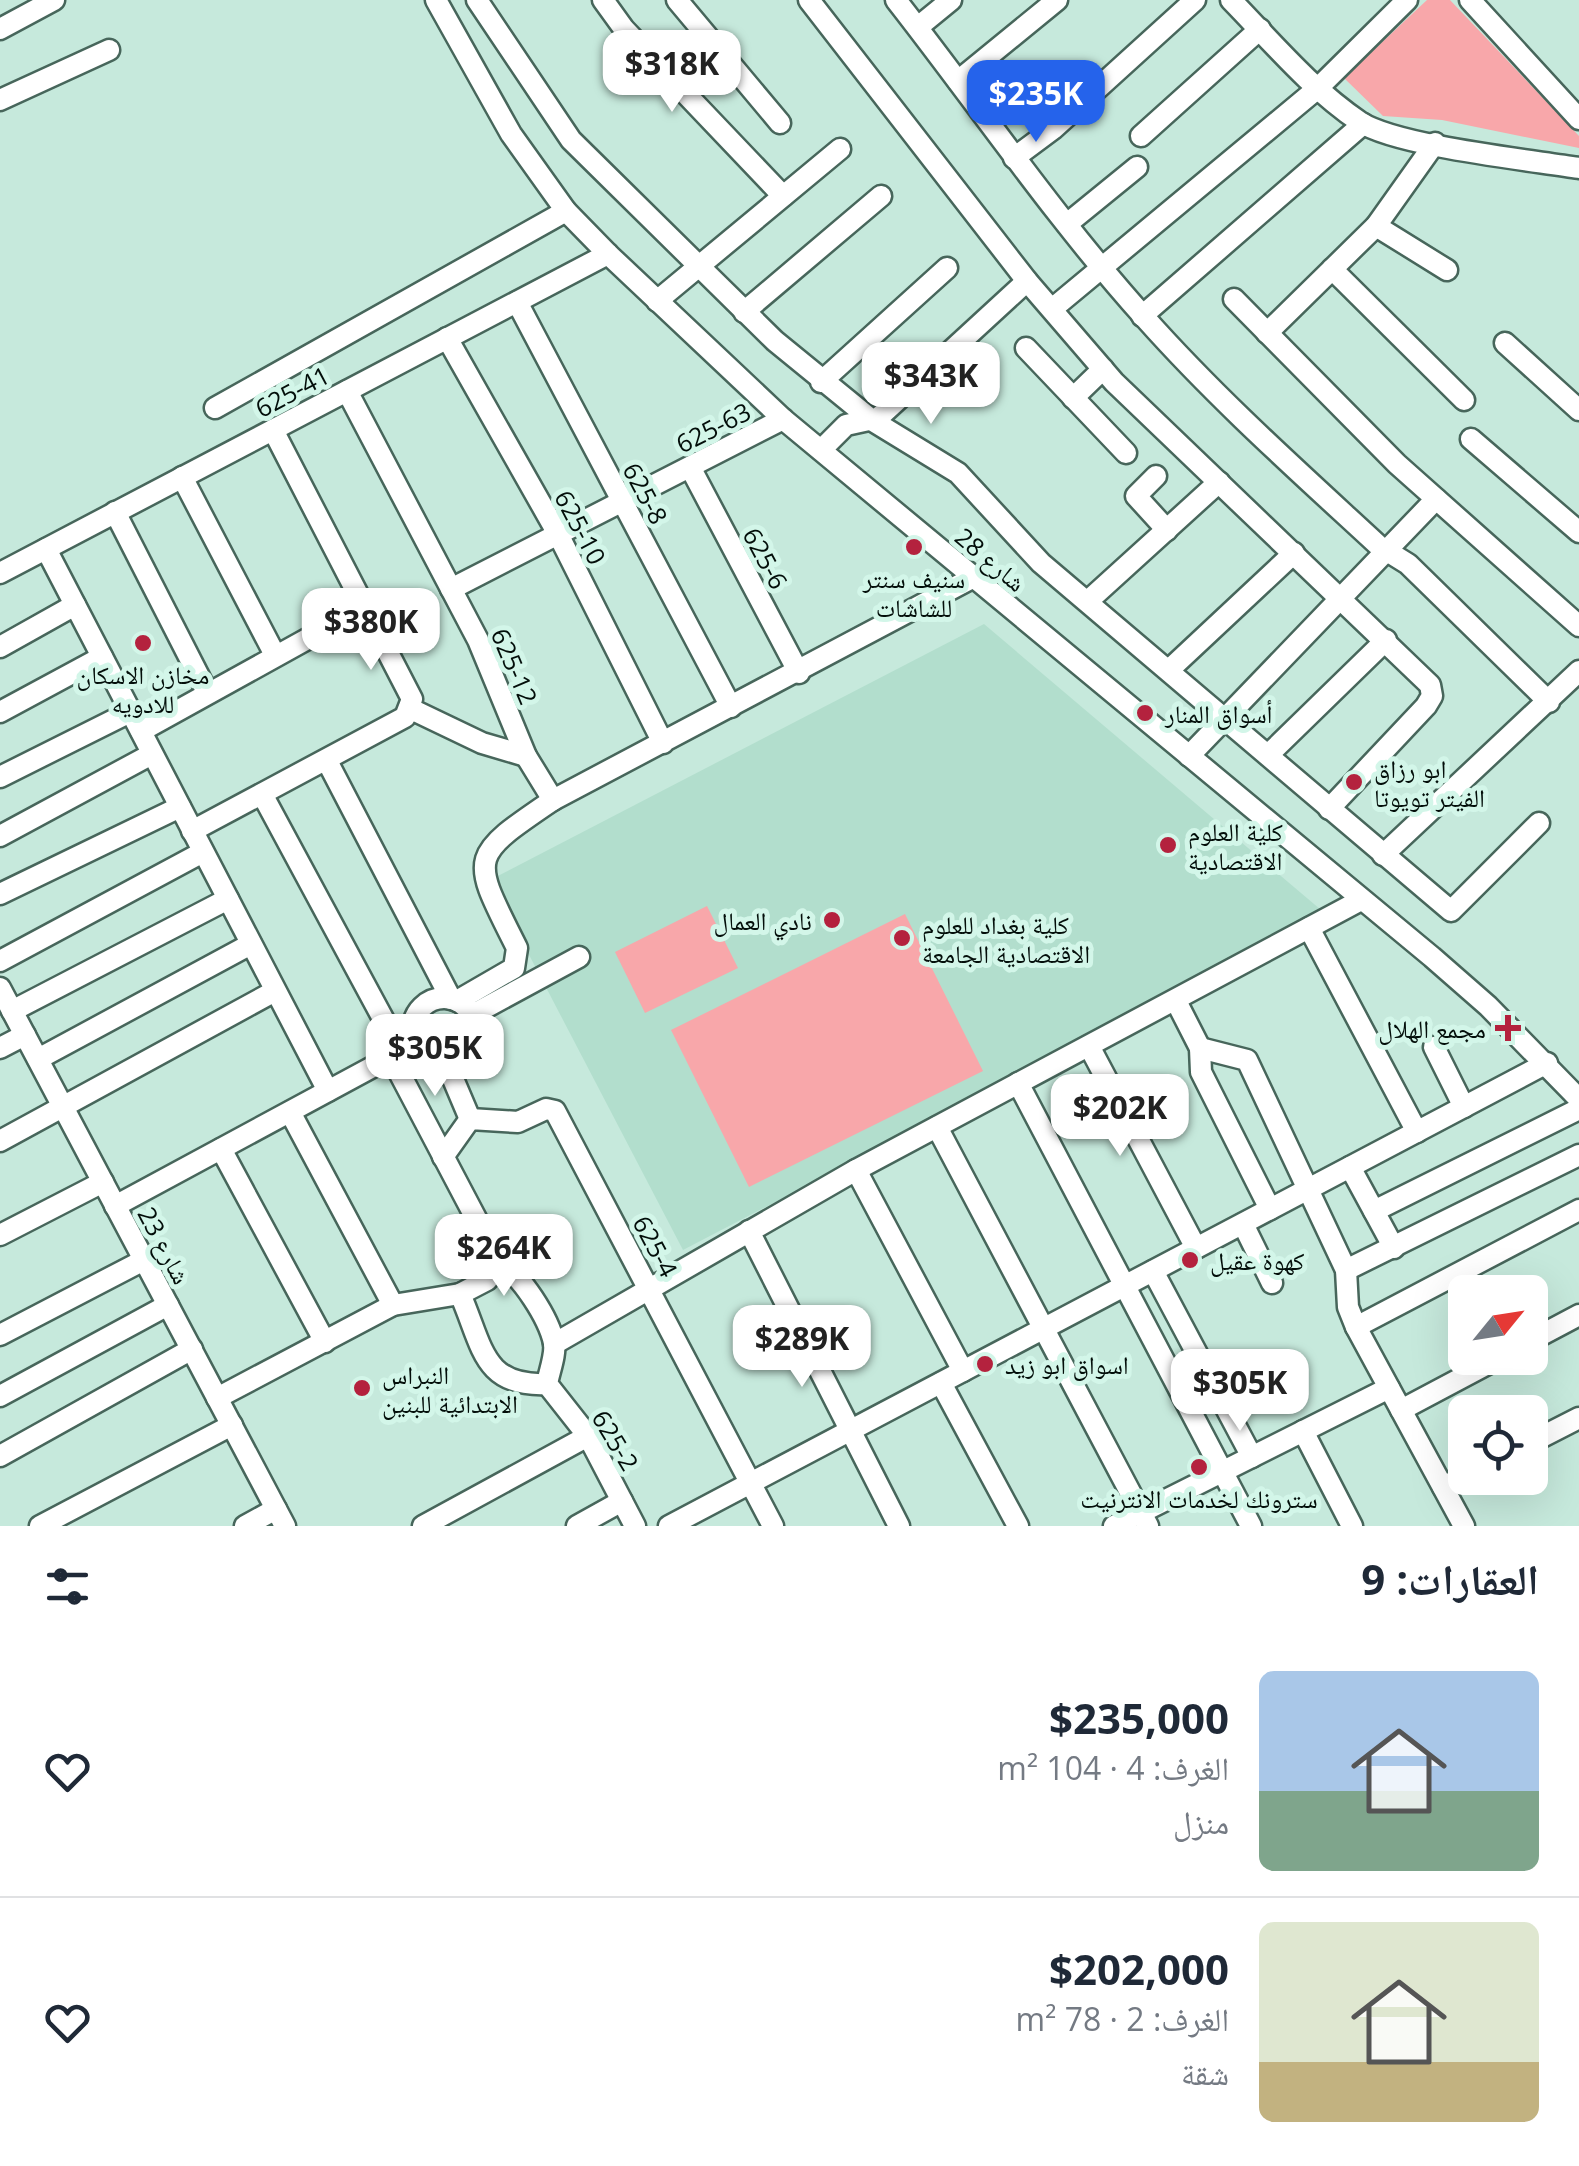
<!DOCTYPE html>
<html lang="ar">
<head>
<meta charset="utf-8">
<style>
	body { margin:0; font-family:"Open Sans","Noto Naskh Arabic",sans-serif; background:#f6f6f7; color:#1f2937; direction:rtl; height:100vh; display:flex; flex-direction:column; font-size:38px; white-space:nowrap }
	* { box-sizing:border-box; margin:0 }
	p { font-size:32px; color:#747a83 }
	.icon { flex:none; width:55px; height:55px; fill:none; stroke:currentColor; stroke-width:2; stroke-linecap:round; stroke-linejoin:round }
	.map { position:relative; height:1526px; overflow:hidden; direction:ltr }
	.sheet { display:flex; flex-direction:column; background:#fff; flex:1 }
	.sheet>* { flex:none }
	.needle { width:65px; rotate:60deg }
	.tools { position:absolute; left:1448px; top:1275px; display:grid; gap:20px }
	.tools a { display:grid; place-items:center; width:100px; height:100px; border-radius:15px; background:#fff; box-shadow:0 10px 40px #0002; font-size:50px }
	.price { position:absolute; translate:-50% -85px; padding:0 22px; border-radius:20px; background:#fff; color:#222; font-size:32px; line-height:65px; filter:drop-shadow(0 2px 5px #0008) }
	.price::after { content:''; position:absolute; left:50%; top:60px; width:30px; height:22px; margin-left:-15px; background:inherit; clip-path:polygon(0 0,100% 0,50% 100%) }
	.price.active { background:#2563eb; color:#fff }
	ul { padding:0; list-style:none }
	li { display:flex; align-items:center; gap:30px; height:250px; padding:0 40px }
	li+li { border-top:2px solid #e0e1e3 }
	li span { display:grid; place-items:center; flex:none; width:280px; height:200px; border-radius:15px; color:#555 }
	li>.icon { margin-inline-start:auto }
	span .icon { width:120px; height:120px; fill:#fffc; stroke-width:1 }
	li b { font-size:42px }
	h2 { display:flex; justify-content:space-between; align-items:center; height:120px; padding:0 40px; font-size:42px }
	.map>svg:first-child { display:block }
	.built { fill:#b2decd }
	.green { fill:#f8a7aa }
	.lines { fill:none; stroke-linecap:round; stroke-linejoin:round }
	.minor-casing { stroke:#47665b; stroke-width:25 }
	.minor { stroke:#fff; stroke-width:20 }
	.poi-dot { fill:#b4223e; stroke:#d3f6e9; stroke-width:4 }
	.labels { text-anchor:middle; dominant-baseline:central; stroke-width:10; stroke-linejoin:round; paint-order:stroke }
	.street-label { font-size:25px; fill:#030e0a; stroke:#d3f6e9 }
	.poi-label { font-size:25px; fill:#030e0a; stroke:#d3f6e9; text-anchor:start }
</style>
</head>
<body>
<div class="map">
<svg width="1579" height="1526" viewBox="0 0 1579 1526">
	<rect width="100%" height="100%" fill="#c6e9dc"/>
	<path class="built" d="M 984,624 L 1327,915 L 683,1250 L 490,880 Z"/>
	<g class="green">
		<path d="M 1427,0 L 1450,0 L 1579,136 L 1579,148 L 1442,120 L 1383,116 L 1344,78 Z"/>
		<path d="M 707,906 L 738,968 L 645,1013 L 615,952 Z"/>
		<path d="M 905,914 L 983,1071 L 749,1187 L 671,1030 Z"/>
	</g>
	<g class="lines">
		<defs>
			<g id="minor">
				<path d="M 436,0 L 511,134 L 566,211 L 608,254 L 783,419 L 1432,957 L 1488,1006 L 1579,1099"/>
				<path d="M 477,0 L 571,140 L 775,341 L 873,421 L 958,473 L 1041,563 L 1451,911 L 1539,823"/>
				<path d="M 603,0 L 624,29 L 783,196"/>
				<path d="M 677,0 L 780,123"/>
				<path d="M 809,0 L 1027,281 L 1114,382 L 1430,685 L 1432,696 L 1426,706 L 1329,809"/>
				<path d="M 896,0 C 979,106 1055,218 1145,318 C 1218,400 1299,472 1379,546 L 1408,564 L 1549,702"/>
				<path d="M 1231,0 C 1272,42 1311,89 1360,122 C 1397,146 1530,160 1579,168"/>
				<path d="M 1470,0 L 1579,119"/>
				<path d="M 918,27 L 951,0"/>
				<path d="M 0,29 L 54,0"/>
				<path d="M 958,81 L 1057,0"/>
				<path d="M 0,100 L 109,50"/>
				<path d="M 1141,136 L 1260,29"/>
				<path d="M 1014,158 L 1053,129 L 1195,0"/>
				<path d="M 1067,224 L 1137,167"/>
				<path d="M 1376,226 L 1447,270"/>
				<path d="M 1332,269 L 1464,400"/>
				<path d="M 1234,299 L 1397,464 L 1579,626"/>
				<path d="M 657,301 L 840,149"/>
				<path d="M 517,302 L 731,707"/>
				<path d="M 1052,309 L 1318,88 L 1407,0"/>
				<path d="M 744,312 L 881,196"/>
				<path d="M 1142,316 L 1363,124"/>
				<path d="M 1267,333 L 1376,226 L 1435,143"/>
				<path d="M 447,338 L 558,534 L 663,743"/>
				<path d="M 1505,343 L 1579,410"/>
				<path d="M 1026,348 L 1126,453"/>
				<path d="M 821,382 L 947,268"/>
				<path d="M 347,391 L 478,640 L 526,756 L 553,800"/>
				<path d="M 1073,398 L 1103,369"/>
				<path d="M 215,408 L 566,211"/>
				<path d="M 1471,439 L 1579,532"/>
				<path d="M 821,450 L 846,425 L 878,418 L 1027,281"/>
				<path d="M 690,467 L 799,673"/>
				<path d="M 1156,476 L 1136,496 L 1167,530"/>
				<path d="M 182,477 L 275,655"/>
				<path d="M 115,512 L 207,692"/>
				<path d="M 46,549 L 328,1091"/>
				<path d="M 0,573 L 608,254"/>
				<path d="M 451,589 L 783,419"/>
				<path d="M 1088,601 L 1219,482"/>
				<path d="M 0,647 L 75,605"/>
				<path d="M 1169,670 L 1294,553"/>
				<path d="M 411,709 L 482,743 L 526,756"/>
				<path d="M 0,712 L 102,657"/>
				<path d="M 141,731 L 365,607"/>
				<path d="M 1268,755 L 1386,640"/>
				<path d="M 1189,756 L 1436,499"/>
				<path d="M 327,761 L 451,999"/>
				<path d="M 0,777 L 130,712"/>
				<path d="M 262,794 L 401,1052"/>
				<path d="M 192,831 L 405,717 L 412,699 L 273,430"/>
				<path d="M 0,836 L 152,754"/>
				<path d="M 1383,855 L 1579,671"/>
				<path d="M 0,894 L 180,807"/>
				<path d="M 1309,928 L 1417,1132"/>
				<path d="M 0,961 L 203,852"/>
				<path d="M 0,988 L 285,1526"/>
				<circle cx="444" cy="1029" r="31"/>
				<path d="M 457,1001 L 514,968 L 517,948 C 471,856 467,858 553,800 L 974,577"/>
				<path d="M 1176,1001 L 1200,1048 L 1201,1072 L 1270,1209"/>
				<path d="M 12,1011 L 228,899"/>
				<path d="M 472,1015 L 579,957"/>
				<path d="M 1089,1046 L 1196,1248"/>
				<path d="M 1434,1047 L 1464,1107"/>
				<path d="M 0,1048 L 25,1035"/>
				<path d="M 1200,1048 L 1247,1060 L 1346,1270 L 1348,1307 L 1356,1327 L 1464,1526"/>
				<path d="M 391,1057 L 500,1264 C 521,1274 549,1319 554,1343 C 556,1355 549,1372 547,1384 L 588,1436 L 635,1526"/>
				<path d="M 38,1059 L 251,944"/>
				<path d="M 445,1060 L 470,1119"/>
				<path d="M 1018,1083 L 1251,1526"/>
				<path d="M 290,1112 L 393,1305"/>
				<path d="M 937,1127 L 1148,1526"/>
				<path d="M 0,1141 L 275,991"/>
				<path d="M 221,1149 L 325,1342"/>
				<path d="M 443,1157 L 470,1119 L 518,1122 L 546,1109 L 555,1111 L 773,1526"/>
				<path d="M 1350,1167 L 1394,1248"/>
				<path d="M 856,1170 L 963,1371"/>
				<path d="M 115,1206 L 417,1043"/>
				<path d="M 1374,1211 L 1579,1109"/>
				<path d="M 1243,1224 L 1272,1283"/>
				<path d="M 749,1231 L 899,1526"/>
				<path d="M 0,1235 L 103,1182"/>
				<path d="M 1346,1270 L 1579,1155"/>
				<path d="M 1153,1271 L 1252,1457"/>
				<path d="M 460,1294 C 483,1346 482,1387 547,1384"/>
				<path d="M 1356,1327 L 1579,1210"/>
				<path d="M 0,1335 L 144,1260"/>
				<path d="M 1530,1341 L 1579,1315"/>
				<path d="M 554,1344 L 856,1170 L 1361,900"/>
				<path d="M 941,1383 L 1018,1526"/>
				<path d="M 0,1396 L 168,1305"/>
				<path d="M 217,1398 L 393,1305 L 460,1294 L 487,1280 L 500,1264"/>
				<path d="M 1401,1410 L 1499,1358"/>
				<path d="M 1303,1431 L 1352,1526"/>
				<path d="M 1530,1443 L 1579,1418"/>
				<path d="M 0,1456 L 192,1349"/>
				<path d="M 1443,1487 L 1465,1476"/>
				<path d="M 40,1526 L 232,1425"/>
				<path d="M 245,1526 L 276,1509"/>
				<path d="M 423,1526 L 588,1436"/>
				<path d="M 577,1526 L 622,1501"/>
				<path d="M 669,1526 L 1547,1063"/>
				<path d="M 1114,1526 L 1389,1388"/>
			</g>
		</defs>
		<use href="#minor" class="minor-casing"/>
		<use href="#minor" class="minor"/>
	</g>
	<g class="poi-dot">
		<circle cx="914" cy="547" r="10"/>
		<circle cx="143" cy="643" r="10"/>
		<circle cx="1145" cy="713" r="10"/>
		<circle cx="1354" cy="782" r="10"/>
		<circle cx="1168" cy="845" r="10"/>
		<circle cx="832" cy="920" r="10"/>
		<circle cx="902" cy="938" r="10"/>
		<path d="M1503 1013h10v10h10v10h-10v10h-10v-10h-10v-10h10z"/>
		<circle cx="1190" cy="1260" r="10"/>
		<circle cx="985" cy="1364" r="10"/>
		<circle cx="362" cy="1388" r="10"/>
		<circle cx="1199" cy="1467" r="10"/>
	</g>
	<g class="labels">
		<g class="street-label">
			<text transform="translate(292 391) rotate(-28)">625-41</text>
			<text transform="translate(713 427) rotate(-27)">625-63</text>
			<text transform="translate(646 493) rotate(62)">625-8</text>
			<text transform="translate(581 527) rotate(62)">625-10</text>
			<text transform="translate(766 558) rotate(62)">625-6</text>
			<text transform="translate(991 559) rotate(40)">شارع 28</text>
			<text transform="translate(515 666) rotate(67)">625-12</text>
			<text transform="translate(165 1245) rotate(62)">شارع 23</text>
			<text transform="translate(656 1246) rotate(62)">625-4</text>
			<text transform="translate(616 1440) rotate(59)">625-2</text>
		</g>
		<g class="poi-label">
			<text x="914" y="578" text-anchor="middle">سنيف سنتر<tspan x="914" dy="29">للشاشات</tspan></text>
			<text x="143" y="674" text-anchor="middle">مخازن الاسكان<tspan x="143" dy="29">للادويه</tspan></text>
			<text x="1165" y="713">أسواق المنار</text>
			<text x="1374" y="768">ابو رزاق<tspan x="1374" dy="29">الفيتر تويوتا</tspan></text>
			<text x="1188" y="831">كلية العلوم<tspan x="1188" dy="29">الاقتصادية</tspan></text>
			<text x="812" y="920" text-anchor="end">نادي العمال</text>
			<text x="922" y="924">كلية بغداد للعلوم<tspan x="922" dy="29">الاقتصادية الجامعة</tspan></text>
			<text x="1486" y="1028" text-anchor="end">مجمع الهلال</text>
			<text x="1210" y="1260">كهوة عقيل</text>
			<text x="1005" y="1364">اسواق ابو زيد</text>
			<text x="382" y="1374">النبراس<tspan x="382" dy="29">الابتدائية للبنين</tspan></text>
			<text x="1199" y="1498" text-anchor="middle">سترونك لخدمات الانترنيت</text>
		</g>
	</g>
</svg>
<div class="tools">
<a><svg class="needle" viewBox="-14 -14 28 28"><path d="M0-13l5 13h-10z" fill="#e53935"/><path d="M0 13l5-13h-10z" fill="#747a83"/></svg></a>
<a><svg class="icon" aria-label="locate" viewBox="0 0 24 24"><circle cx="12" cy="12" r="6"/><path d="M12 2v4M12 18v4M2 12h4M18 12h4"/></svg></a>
</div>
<b class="price" style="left:672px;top:115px">$318K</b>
<b class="price active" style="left:1036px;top:145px">$235K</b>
<b class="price" style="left:931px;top:427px">$343K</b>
<b class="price" style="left:371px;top:673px">$380K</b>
<b class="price" style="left:435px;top:1099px">$305K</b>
<b class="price" style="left:1120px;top:1159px">$202K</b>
<b class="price" style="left:504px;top:1299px">$264K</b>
<b class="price" style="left:802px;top:1390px">$289K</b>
<b class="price" style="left:1240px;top:1434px">$305K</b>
</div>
<section class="sheet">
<h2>العقارات: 9<svg class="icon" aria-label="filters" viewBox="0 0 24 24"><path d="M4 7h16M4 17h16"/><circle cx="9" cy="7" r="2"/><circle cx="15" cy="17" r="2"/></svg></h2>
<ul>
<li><span style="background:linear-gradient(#a9c7e8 60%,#7fa58c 0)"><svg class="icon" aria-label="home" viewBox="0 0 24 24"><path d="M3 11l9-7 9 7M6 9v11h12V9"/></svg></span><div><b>$235,000</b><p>الغرف: 4 · 104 m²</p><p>منزل</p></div><svg class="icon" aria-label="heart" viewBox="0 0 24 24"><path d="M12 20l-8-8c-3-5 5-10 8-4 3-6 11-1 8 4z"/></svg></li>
<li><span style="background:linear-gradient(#dfe7d0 70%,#c2b280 0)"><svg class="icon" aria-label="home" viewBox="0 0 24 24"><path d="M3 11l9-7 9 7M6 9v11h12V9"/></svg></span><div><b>$202,000</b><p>الغرف: 2 · 78 m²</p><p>شقة</p></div><svg class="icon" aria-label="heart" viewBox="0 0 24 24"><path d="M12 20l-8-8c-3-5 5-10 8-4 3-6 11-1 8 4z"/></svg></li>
</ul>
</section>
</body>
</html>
